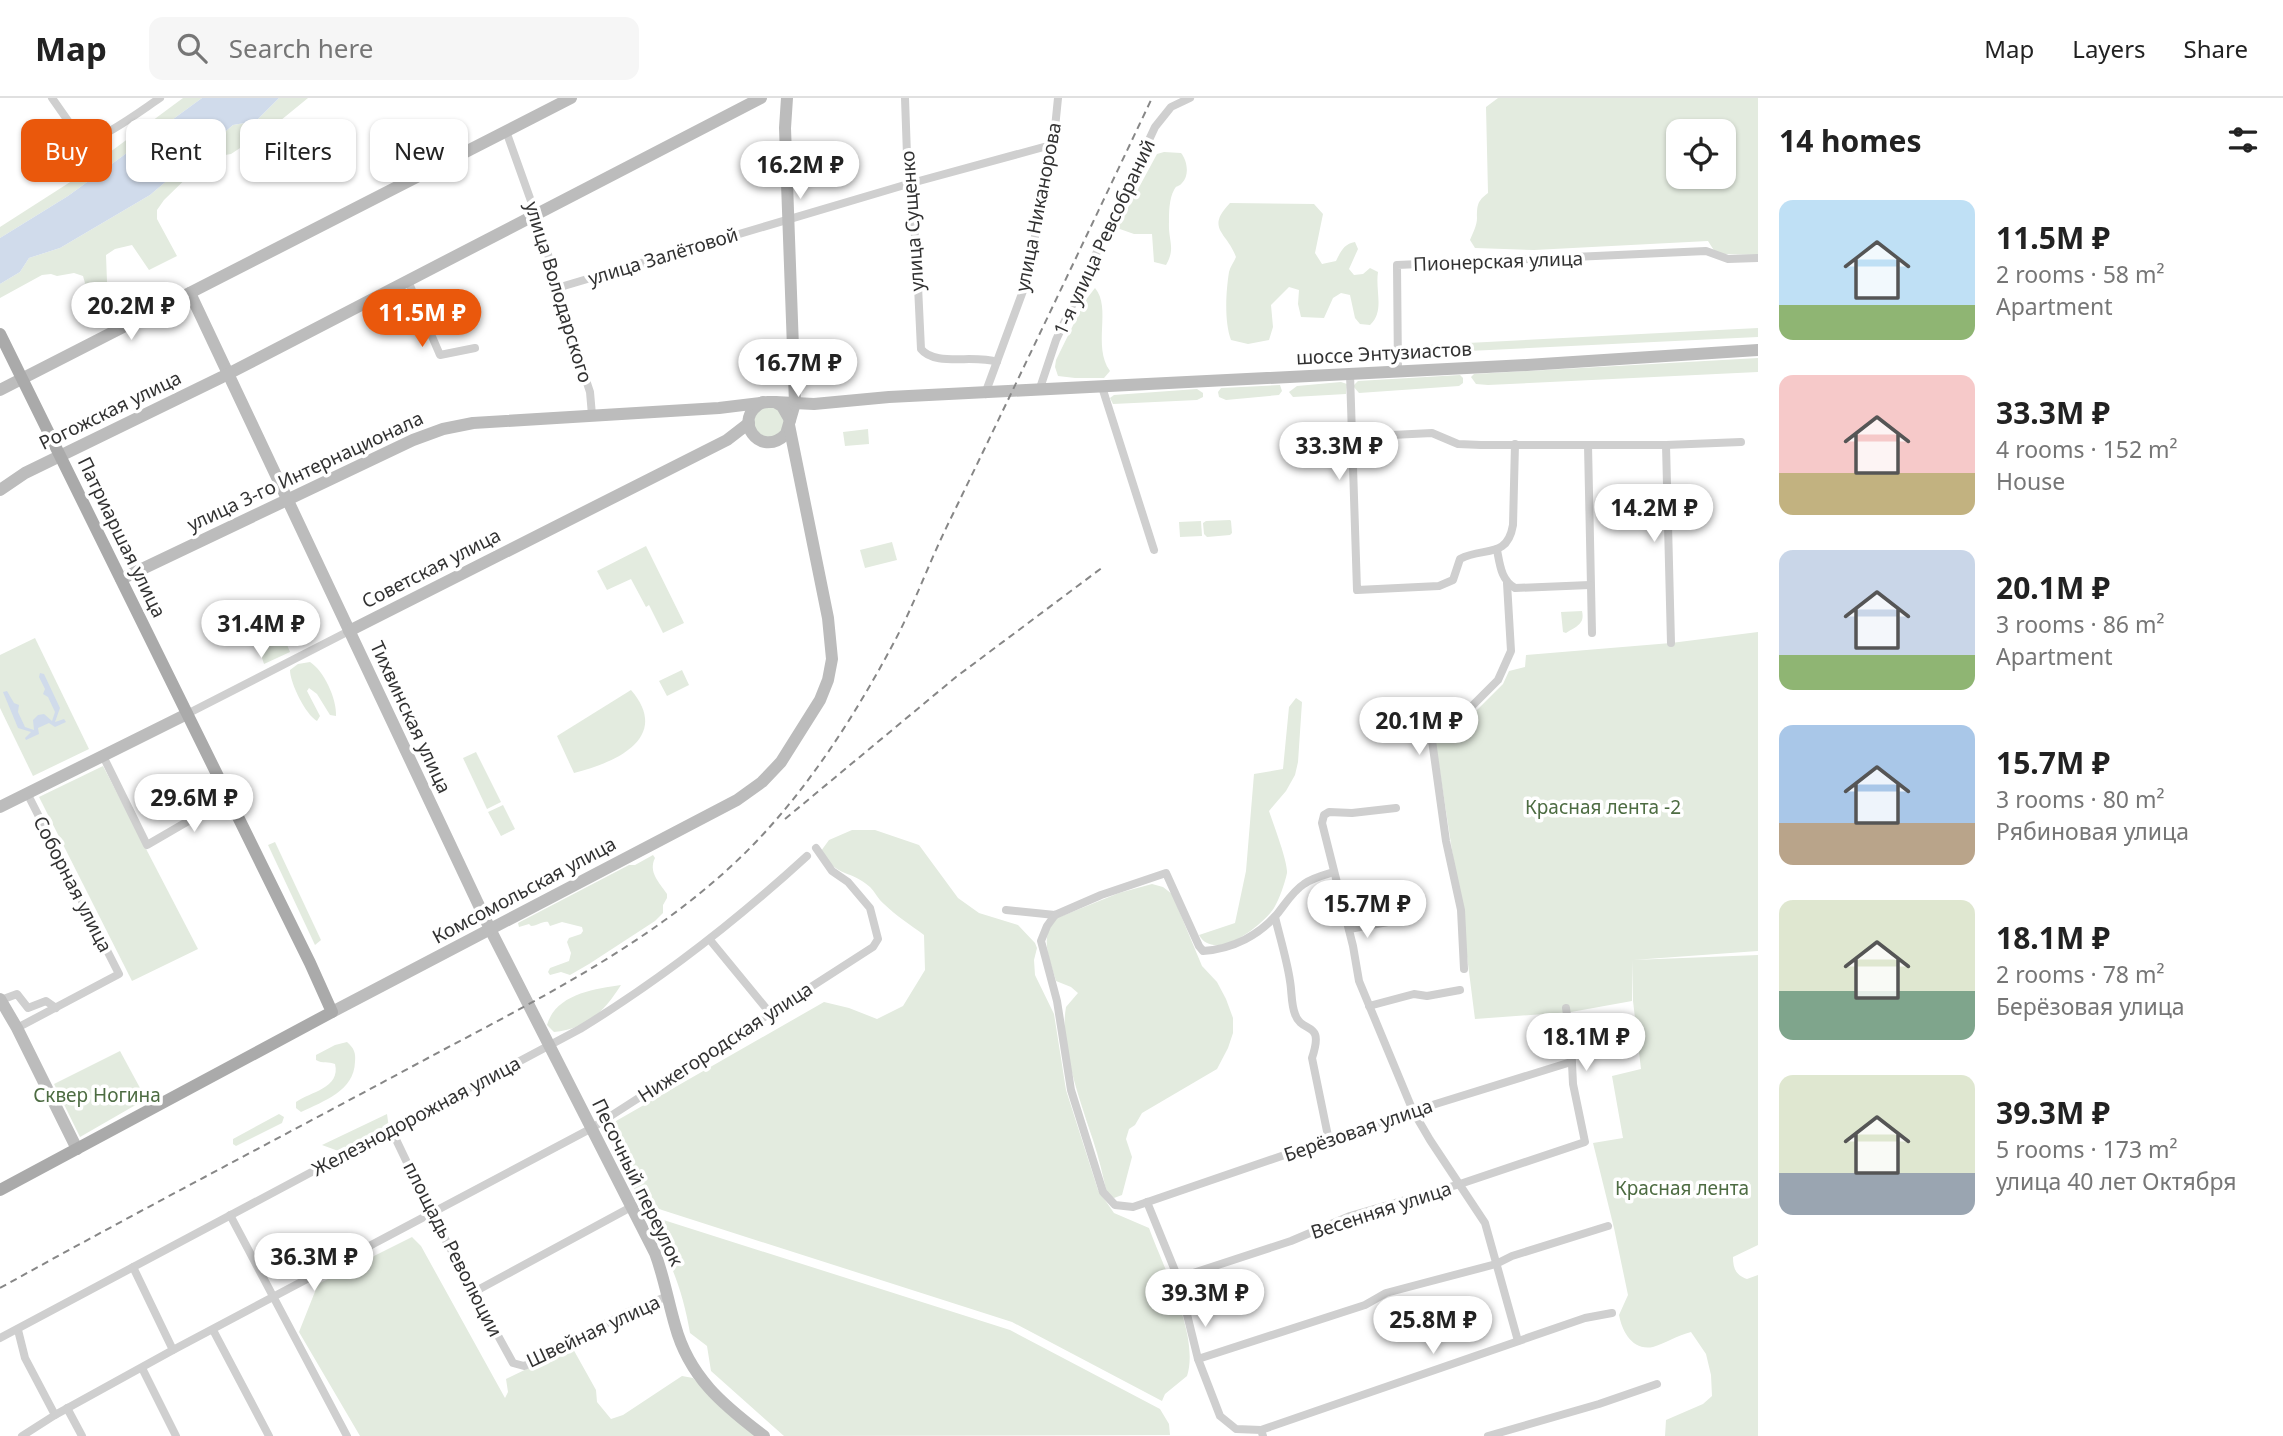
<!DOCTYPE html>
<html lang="en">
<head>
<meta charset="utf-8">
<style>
	body { margin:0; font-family:"Noto Sans",sans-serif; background:#f6f6f6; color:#222; height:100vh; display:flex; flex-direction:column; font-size:26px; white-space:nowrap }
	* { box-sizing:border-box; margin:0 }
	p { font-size:23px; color:#767676 }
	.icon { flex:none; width:38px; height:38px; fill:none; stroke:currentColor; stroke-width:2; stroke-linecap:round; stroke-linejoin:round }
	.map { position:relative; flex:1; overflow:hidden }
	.sheet { display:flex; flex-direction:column; background:#fff; width:525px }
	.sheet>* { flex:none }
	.banner { position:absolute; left:21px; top:21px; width:665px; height:63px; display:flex; gap:14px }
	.tools { position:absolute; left:1666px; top:21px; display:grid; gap:14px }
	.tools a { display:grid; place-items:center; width:70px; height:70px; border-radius:14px; background:#fff; box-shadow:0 2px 5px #0004; font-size:35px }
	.price { position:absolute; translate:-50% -60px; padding:0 16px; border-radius:24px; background:#fff; color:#222; font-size:23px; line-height:46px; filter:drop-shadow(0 2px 4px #0008) }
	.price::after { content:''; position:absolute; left:50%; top:42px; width:21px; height:16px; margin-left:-10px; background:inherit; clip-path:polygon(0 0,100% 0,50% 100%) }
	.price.on { background:#ea580c; color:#fff }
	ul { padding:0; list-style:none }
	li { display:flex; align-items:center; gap:21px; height:175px; padding:0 21px }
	li span { display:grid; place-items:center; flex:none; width:196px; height:140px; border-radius:14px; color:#555 }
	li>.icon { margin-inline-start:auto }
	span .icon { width:84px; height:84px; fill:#fffc; stroke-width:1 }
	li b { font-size:30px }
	h2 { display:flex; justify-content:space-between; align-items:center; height:84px; padding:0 21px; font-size:30px }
	.tag { padding:0 24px; border-radius:14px; background:#fff; box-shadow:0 2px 5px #0004; font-size:24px; line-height:63px }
	.tag.on { background:#ea580c; color:#fff }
	header { display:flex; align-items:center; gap:42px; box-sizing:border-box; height:98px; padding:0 35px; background:#fff; border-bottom:2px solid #e0e0e0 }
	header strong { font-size:33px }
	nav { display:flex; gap:38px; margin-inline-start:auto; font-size:24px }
	.search { width:490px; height:63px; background:#f6f6f6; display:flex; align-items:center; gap:18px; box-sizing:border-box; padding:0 24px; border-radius:14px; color:#767676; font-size:26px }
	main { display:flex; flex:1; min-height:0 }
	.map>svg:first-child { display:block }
	.green { fill:#e3ebdf; fill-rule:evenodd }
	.water { fill:#d0dbeb }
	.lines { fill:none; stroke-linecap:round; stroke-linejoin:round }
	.street { stroke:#cfcfcf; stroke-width:8 }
	.secondary { stroke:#bcbcbc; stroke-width:12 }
	.primary { stroke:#aaa; stroke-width:12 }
	.rail { stroke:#878787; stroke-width:2; stroke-dasharray:7 5; stroke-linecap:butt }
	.labels { text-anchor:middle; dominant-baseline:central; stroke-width:7; stroke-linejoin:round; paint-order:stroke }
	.street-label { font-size:19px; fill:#323232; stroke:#fff }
	.park-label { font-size:19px; fill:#4d6c42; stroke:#fff }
</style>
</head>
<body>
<header>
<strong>Map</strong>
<div class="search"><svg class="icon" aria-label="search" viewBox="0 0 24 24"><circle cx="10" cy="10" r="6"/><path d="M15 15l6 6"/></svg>Search here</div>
<nav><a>Map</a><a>Layers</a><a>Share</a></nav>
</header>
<main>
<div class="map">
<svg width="1758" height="1338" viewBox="0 0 1758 1338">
	<rect width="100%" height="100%" fill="#fff"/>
	<g class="green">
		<path d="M 183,0 L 202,0 L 68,98 L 0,140 L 0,129 L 103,63 L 102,60 Z"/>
		<path d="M 279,0 L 308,0 L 275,27 L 231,56 L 207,60 L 164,102 L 157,112 L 157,121 L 177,158 L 149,172 L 132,147 L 115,151 L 106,157 L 107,184 L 98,198 L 103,217 L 96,228 L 89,225 L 77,207 L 85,185 L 83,178 L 74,175 L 57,178 L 51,176 L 42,177 L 0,200 L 0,186 L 20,174 L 29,160 L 60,150 L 150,97 L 233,27 L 256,23 Z"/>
		<path d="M 1498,0 L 1758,0 L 1758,157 L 1724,156 L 1715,154 L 1708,143 L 1534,152 L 1475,150 L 1470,142 C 1473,135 1477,127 1477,120 C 1477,108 1477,103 1488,95 L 1486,9 ZM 1678,33 L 1724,33 L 1724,79 L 1678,79 Z"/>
		<path d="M 1164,54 L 1181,55 C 1187,62 1190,77 1182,85 C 1178,90 1177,86 1174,92 C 1169,101 1169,115 1169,124 C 1168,142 1176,150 1166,167 L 1154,164 L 1152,136 L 1134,136 L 1117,130 L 1157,56 Z"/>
		<path d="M 1230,105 L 1314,106 L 1323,116 L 1315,155 L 1322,166 L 1336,163 C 1341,153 1344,146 1355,144 L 1358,151 L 1349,171 L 1354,177 L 1363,176 L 1370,170 L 1378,174 C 1375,193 1385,213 1370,227 L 1360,226 L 1355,220 L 1350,197 L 1341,195 L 1333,200 L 1324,220 L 1301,219 L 1298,206 L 1299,192 L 1289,189 L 1271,207 L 1273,229 L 1269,242 L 1248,246 L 1231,242 C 1224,223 1226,193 1229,174 C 1230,169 1234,164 1236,159 C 1227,134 1205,131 1230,105 Z"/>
		<path d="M 1095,190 C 1112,210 1092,248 1110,273 L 1104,280 L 1075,280 L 1058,278 L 1055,269 L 1056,262 L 1085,203 Z"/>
		<path d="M 1758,230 L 1758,239 L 1406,256 L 1403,251 L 1409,248 Z"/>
		<path d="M 1758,260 L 1758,274 L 1488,287 L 1476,286 L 1471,279 L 1474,276 Z"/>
		<path d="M 1460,277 L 1463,280 L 1463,285 L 1459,288 L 1359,295 L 1353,288 L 1358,283 Z"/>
		<path d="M 1341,284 L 1347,286 L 1346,296 L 1293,299 L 1289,294 L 1297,288 Z"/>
		<path d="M 1280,287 L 1282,293 L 1279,297 L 1226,302 L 1219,299 L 1218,294 L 1221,290 Z"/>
		<path d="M 1197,291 L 1203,295 L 1203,299 L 1197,302 L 1113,306 L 1110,300 L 1114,297 Z"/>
		<circle cx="769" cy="324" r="15"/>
		<path d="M 868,331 L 869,346 L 845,348 L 843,334 Z"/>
		<path d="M 1230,422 L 1231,423 L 1232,435 L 1230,437 L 1207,439 L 1204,436 L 1203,425 L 1206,423 Z"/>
		<path d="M 1201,423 L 1202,438 L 1180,439 L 1179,424 Z"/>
		<path d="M 892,444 L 897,462 L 865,470 L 860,452 Z"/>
		<path d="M 646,448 L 684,525 L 663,535 L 649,507 L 646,509 L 631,481 L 607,492 L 597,473 Z"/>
		<path d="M 260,511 L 304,520 L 281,532 L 290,554 L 264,566 L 249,520 Z"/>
		<path d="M 1582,513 C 1585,526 1577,528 1566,535 L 1563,534 L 1561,514 Z"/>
		<path d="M 1758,534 L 1758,853 L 1633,862 L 1758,857 L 1758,1147 L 1733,1159 C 1733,1171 1736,1177 1747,1181 L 1758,1177 L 1758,1338 L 1665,1338 L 1666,1322 L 1703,1306 L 1712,1298 L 1711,1277 L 1706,1256 L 1691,1234 C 1678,1237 1664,1246 1653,1249 C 1632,1253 1622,1233 1619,1217 L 1628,1197 L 1614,1130 L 1593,1045 L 1623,1040 L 1612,978 L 1641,971 L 1633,903 L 1633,862 L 1632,903 L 1571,914 L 1475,921 L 1461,811 L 1436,648 L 1435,632 L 1439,625 L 1475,614 L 1503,586 L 1509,573 L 1525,569 L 1526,557 L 1671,545 Z"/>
		<path d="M 35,540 L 89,651 L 33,678 L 0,610 L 0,557 Z"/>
		<path d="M 310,564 C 324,573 337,601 336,618 L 330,617 L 317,596 L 309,590 L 307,593 L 320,618 L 317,623 C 306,617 290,585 290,572 L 298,566 Z"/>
		<path d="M 682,572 L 689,587 L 667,598 L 659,583 Z"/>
		<path d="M 631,592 C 672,640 615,665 574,675 L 557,638 Z"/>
		<path d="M 1296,600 L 1302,604 L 1298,664 L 1295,677 L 1286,693 L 1269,713 C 1273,725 1288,764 1287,775 C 1285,785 1279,802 1274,810 C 1262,828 1215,865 1199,837 L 1235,825 L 1246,773 L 1254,676 L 1283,671 L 1289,609 Z"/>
		<path d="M 476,654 L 501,704 L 487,711 L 463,660 Z"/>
		<path d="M 103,668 L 198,851 L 132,883 L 39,699 Z"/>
		<path d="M 503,707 L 515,731 L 501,738 L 488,714 Z"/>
		<path d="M 852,732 L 875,732 L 919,747 L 958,800 L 979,815 L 1018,827 L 1035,845 L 1037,850 L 1034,862 L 1035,877 L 1054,916 L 1066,992 L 1098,1092 L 1114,1115 L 1149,1130 C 1163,1169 1200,1238 1187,1278 L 1165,1296 L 1162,1303 L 1012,1224 L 662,1112 L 645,1105 L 637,1097 L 609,1041 L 609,1030 L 616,1023 L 824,904 L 849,910 L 877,921 L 903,908 L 925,872 L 924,837 C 911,827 896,818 884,806 C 878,801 875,794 870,789 C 850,771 838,781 821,753 L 829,742 Z"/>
		<path d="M 275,744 L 321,842 L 315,847 L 268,747 Z"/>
		<path d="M 653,757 L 655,760 C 648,774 659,784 667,796 L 667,800 L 663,807 L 663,815 L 655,823 L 589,866 L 570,877 L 561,874 L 550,877 L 548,874 L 550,870 L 569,863 L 571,855 L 567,844 L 569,840 L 581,836 L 583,833 L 582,829 L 562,824 L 550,828 L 548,824 C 542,823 538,828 531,828 L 529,826 L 519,829 L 518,825 L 629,767 L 635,767 Z"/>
		<path d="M 1152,786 L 1163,789 L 1172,796 L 1202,868 L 1217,884 L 1226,901 L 1233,920 L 1233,935 L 1228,950 L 1217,971 L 1142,1015 L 1135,1027 L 1129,1031 L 1126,1041 L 1132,1059 L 1122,1097 L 1114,1100 L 1107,1096 C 1103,1078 1099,1060 1093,1042 C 1081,1005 1059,947 1066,909 L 1078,895 L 1071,889 L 1056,883 C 1050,861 1038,839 1057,820 L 1119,795 Z"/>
		<path d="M 621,887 C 604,914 586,931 554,934 L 547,927 C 556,896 594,891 621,887 Z"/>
		<path d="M 347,944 C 354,950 356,955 355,964 C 354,993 324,1003 301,1014 L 296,1010 L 296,1004 C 310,994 341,990 335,966 C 328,963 323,966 316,962 L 316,957 L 335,947 Z"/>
		<path d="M 120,953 L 146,1001 L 80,1039 L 54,986 Z"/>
		<path d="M 279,1016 L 284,1019 L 282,1025 L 236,1048 L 233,1046 L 233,1041 Z"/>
		<path d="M 387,1016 L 389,1030 L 341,1054 L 322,1047 Z"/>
		<path d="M 651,1118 L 1010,1232 L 1160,1311 L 1169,1326 L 1170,1337 L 784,1338 L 711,1273 L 707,1248 L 690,1235 C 683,1193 670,1160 648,1123 Z"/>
		<path d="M 412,1139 L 421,1148 L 505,1300 L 508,1294 L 506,1281 L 572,1249 L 596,1292 L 597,1304 L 611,1321 L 623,1317 L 682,1278 L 693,1280 L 721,1310 L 755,1338 L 360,1338 L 299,1234 L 318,1186 Z"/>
	</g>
	<g class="water">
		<path d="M 202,0 L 279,0 L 256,23 L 233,27 L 150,97 L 60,150 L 29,160 L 20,174 L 0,186 L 0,140 L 68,98 Z"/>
		<path d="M 40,575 L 44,576 L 60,610 L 55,624 L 64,621 L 66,624 L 55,629 L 49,625 L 38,630 L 39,636 L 26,642 L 25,640 L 31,634 L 18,630 L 3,594 L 7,593 L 14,605 L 19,607 L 18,614 L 25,629 L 34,632 L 33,622 L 38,617 L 44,616 L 52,623 L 55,614 L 48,599 L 43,596 L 45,591 L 39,579 Z"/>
	</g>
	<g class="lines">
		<g class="street">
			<path d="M 52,0 L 78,37 C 81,41 82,42 87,42 C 101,43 146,9 160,0"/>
			<path d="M 905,0 L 908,86 L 916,146 L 921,251 C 935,269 974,256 997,264"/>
			<path d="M 506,33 L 536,117 L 586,282 L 590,294 L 592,317"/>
			<path d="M 408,183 L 440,257 L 475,250"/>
			<path d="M 557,190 L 908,86 L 1051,47"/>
			<path d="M 1398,274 L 1397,167 L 1706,153 L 1728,161 L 1758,160"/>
			<path d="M 1350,276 L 1357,492 L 1439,488 L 1453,482 L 1460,461 C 1483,448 1507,462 1513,427 L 1515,346"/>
			<path d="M 1102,289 L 1154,452"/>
			<path d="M 1039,293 L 1056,242 L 1155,29 L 1171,9 L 1190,0"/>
			<path d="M 985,296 L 1027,182 L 1055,30 L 1058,0"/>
			<path d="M 1352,339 L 1432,335 L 1458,346 L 1481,347 L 1666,347 L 1741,344"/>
			<path d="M 1588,347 L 1592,535"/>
			<path d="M 1666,347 L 1671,545"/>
			<path d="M 1497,452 C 1500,467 1501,482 1515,490 L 1590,487"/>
			<path d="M 187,616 L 349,533"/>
			<path d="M 103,658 L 147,747 L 228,700"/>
			<path d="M 1396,710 L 1352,715 L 1329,714 L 1324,717 L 1322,725 L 1353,848 L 1359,883 L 1413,1013 L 1430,1042 L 1485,1125 L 1518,1243"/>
			<path d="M 1006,812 L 1055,817 L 1101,797 L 1166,775 L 1199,848 L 1203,853 C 1233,851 1260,837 1278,815 C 1286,805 1293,793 1304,786 C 1312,780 1324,777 1334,774"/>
			<path d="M 1055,817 L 1047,828 L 1041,843 L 1057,903 L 1071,992 L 1103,1094 L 1115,1107 L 1133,1109 L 1413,1013 L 1571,964"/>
			<path d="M 1275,819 C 1280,840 1287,862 1290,883 C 1292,894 1291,906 1295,916 C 1302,937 1325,921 1312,960 L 1329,1043"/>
			<path d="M 1349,831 L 1416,819"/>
			<path d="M 710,842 L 770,915"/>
			<path d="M 1464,871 L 1461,812 L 1446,743 L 1430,628 L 1434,621 L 1470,610 L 1498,582 L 1511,553 L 1507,485"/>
			<path d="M 1,902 L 17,896 L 28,910 L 46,903 L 56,910"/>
			<path d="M 1369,908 L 1414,896 L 1427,898 L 1460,892"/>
			<path d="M 17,930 L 119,876 L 27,695"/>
			<path d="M 391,1031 L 432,1117 L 513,1265 L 524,1268 L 529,1266 L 626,1215 L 668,1198"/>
			<path d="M 1147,1104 L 1178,1180 L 1198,1261 L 1220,1318 L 1236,1331 L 1261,1332 L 1263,1338"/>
			<path d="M 230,1117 L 347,1338"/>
			<path d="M 133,1169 L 173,1252"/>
			<path d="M 1178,1180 L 1291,1143 L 1350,1118 L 1460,1086 L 1585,1044 L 1573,986 L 1571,945 L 1566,910"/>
			<path d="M 474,1194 L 633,1108"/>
			<path d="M 18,1232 L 25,1260 L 55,1317"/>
			<path d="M 213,1232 L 269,1338"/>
			<path d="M 0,1240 L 580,931 C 662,881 736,823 807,758"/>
			<path d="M 1198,1261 L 1365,1207 L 1386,1195 L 1496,1166 L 1512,1158 L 1608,1128"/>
			<path d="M 142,1270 L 176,1338"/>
			<path d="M 67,1310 L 82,1338"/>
			<path d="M 1261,1332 L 1585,1220 L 1612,1215"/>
			<path d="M 22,1338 L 55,1317 L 173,1252 L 592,1030 L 873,849 L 878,841 L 870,810 L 848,784 L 832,773 L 816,750"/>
			<path d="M 1488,1338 L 1599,1306 L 1657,1286"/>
		</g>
		<g class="secondary">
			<path d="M 190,195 L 490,831 L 655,1155 C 664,1179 668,1203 675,1227 C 689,1279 723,1307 764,1338"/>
			<path d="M 0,292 L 571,0"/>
			<path d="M 763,304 C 730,320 760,362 786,336 L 795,305 L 785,30 L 787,0"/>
			<path d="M 775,304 L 814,306 L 889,299 L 1527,267 L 1758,252"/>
			<path d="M 0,392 L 25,375 L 222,279 L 761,0"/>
			<path d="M 121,481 L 413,342 L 443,331 L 473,325 L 719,310 L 768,304 L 775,304 L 782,308 L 790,322"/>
			<path d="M 349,533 L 727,342 L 749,325"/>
			<path d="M 0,709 L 187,616"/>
			<path d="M 0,901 L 17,930 L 77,1051"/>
			<path d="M 332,914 L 737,702 L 762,684 L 781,664 L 820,602 L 828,582 L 832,561 L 828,520 L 789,327"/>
		</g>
		<path class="primary" d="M 0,236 L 310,865 L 332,914 L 0,1092"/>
		<g class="rail">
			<path d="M 785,721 L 956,579 L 1103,469"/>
			<path d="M 0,1190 C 142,1111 285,1037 428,960 C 542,899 661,841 753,747 C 809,689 854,619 892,548 C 914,508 929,464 950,422 C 1018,282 1085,141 1152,0"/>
		</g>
	</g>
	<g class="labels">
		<g class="street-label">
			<text transform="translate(1038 109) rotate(-79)">улица Никанорова</text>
			<text transform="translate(912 123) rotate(-94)">улица Сущенко</text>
			<text transform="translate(1104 139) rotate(-65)">1-я улица Ревсобраний</text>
			<text transform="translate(663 158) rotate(-17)">улица Залётовой</text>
			<text transform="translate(1498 163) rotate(-2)">Пионерская улица</text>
			<text transform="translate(559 194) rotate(73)">улица Володарского</text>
			<text transform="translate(1384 255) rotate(-3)">шоссе Энтузиастов</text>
			<text transform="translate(110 312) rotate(-26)">Рогожская улица</text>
			<text transform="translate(305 373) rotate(-25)">улица 3-го Интернационала</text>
			<text transform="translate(122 439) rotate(64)">Патриаршая улица</text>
			<text transform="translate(431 470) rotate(-27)">Советская улица</text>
			<text transform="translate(411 619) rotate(65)">Тихвинская улица</text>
			<text transform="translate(73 786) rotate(63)">Соборная улица</text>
			<text transform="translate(524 792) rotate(-28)">Комсомольская улица</text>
			<text transform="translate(725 944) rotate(-33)">Нижегородская улица</text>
			<text transform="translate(416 1018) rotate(-28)">Железнодорожная улица</text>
			<text transform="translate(1358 1032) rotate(-19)">Берёзовая улица</text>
			<text transform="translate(638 1084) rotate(64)">Песочный переулок</text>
			<text transform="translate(1381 1112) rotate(-18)">Весенняя улица</text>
			<text transform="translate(453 1151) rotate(63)">площадь Революции</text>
			<text transform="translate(593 1233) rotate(-25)">Швейная улица</text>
		</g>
		<g class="park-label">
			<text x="1603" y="709">Красная лента -2</text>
			<text x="97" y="997">Сквер Ногина</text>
			<text x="1682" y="1090">Красная лента</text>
		</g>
	</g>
</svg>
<div class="tools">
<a><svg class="icon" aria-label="locate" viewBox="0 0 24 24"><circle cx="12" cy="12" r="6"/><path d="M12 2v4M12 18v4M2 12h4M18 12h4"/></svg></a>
</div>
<b class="price" style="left:800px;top:103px">16.2M ₽</b>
<b class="price" style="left:131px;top:244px">20.2M ₽</b>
<b class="price on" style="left:422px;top:251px">11.5M ₽</b>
<b class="price" style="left:798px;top:301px">16.7M ₽</b>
<b class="price" style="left:1339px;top:384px">33.3M ₽</b>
<b class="price" style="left:1654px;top:446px">14.2M ₽</b>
<b class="price" style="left:261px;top:562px">31.4M ₽</b>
<b class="price" style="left:1419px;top:659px">20.1M ₽</b>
<b class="price" style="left:194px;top:736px">29.6M ₽</b>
<b class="price" style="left:1367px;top:842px">15.7M ₽</b>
<b class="price" style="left:1586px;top:975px">18.1M ₽</b>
<b class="price" style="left:314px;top:1195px">36.3M ₽</b>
<b class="price" style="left:1205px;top:1231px">39.3M ₽</b>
<b class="price" style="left:1433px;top:1258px">25.8M ₽</b>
<div class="banner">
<a class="tag on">Buy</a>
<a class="tag">Rent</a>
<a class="tag">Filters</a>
<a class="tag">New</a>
</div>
</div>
<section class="sheet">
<h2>14 homes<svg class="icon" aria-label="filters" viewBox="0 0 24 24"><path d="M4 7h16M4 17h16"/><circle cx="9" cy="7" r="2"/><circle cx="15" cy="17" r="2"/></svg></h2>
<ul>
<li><span style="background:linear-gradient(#bfe0f5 75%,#8fb573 0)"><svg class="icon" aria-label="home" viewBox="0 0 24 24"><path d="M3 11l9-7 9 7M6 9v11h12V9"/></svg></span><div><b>11.5M ₽</b><p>2 rooms · 58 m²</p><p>Apartment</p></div></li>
<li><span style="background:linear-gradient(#f6c9c9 70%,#c2b280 0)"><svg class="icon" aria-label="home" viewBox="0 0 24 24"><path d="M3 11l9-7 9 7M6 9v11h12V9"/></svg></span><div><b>33.3M ₽</b><p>4 rooms · 152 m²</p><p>House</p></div></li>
<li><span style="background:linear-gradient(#c9d6e8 75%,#8fb573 0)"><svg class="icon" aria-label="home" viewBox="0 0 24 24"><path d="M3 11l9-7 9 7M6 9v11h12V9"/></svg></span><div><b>20.1M ₽</b><p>3 rooms · 86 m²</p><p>Apartment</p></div></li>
<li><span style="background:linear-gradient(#a9c7e8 70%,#b9a48a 0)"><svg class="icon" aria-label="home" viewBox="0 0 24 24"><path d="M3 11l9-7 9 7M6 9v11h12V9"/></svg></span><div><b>15.7M ₽</b><p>3 rooms · 80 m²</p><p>Рябиновая улица</p></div></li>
<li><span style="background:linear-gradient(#dfe7d0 65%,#7fa58c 0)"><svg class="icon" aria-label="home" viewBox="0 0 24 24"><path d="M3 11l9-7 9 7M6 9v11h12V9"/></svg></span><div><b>18.1M ₽</b><p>2 rooms · 78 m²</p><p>Берёзовая улица</p></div></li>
<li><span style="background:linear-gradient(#dfe7d0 70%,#9aa5b1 0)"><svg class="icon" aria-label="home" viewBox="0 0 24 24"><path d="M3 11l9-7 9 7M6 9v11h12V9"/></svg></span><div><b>39.3M ₽</b><p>5 rooms · 173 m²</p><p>улица 40 лет Октября</p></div></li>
</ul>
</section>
</main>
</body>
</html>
